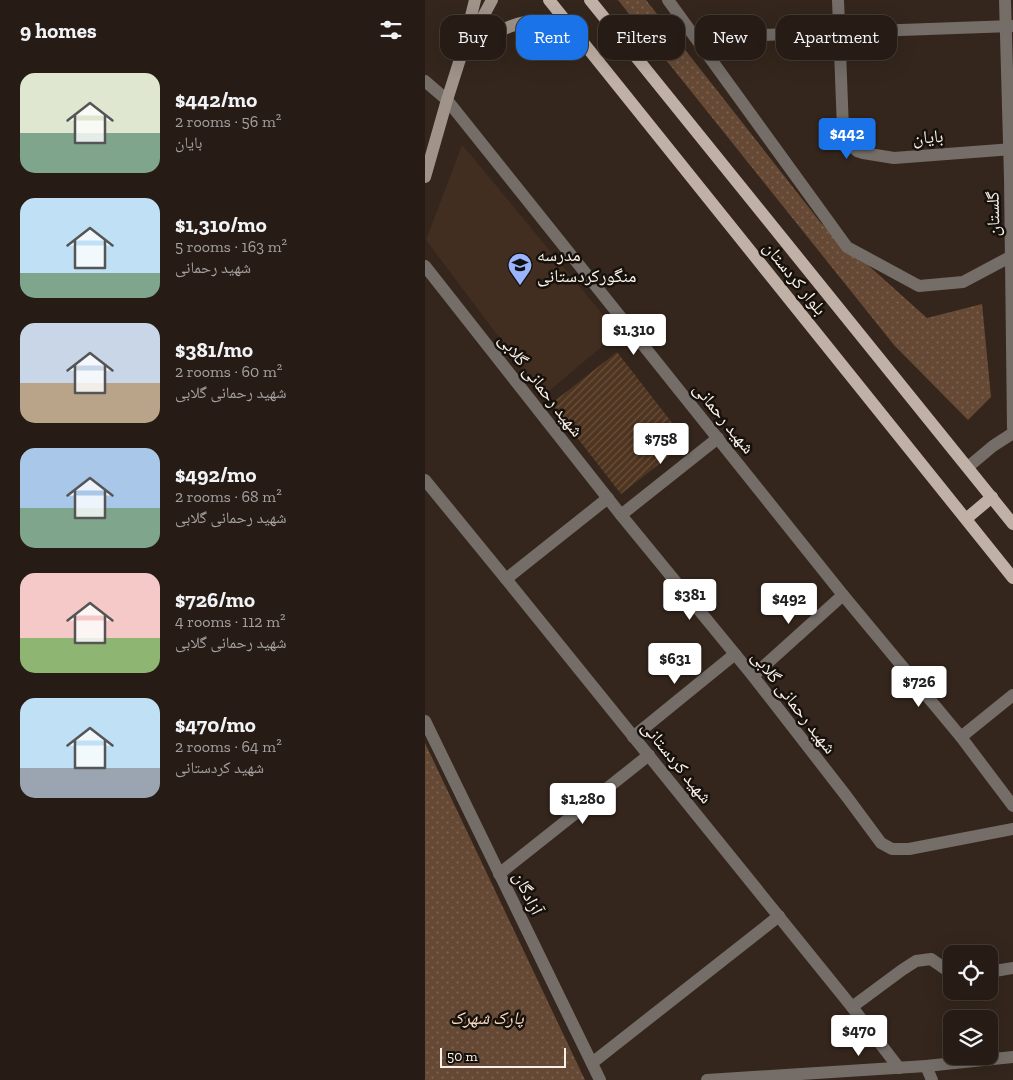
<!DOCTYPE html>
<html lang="en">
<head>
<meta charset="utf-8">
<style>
	body { margin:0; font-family:"Zilla Slab","Noto Naskh Arabic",serif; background:#2f251e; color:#f1f3f6; height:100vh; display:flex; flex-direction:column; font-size:19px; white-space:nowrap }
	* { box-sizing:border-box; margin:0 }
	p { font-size:16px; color:#a4a1a0 }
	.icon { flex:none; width:28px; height:28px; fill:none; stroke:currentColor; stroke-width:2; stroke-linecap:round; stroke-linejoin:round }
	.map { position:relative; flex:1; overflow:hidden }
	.drawer { display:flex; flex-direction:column; background:#271c15; width:425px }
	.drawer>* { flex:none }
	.hud { position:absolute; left:15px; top:15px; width:475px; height:45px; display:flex; gap:10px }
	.controls { position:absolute; left:518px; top:945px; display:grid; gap:10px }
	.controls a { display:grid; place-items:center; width:55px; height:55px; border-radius:10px; background:#271c15; box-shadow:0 5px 20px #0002,0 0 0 1px #433a34; font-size:25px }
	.scale { position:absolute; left:15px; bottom:12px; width:126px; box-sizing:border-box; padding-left:5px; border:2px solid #fbf1ea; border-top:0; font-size:14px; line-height:18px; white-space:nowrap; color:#fbf1ea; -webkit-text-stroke:4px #17110c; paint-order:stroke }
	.price { position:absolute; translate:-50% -42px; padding:0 11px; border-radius:5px; background:#fff; color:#222; font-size:16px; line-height:32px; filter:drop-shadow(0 1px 2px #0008) }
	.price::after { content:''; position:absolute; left:50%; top:30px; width:15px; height:11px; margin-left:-8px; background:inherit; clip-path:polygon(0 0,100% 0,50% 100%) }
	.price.active { background:#1a73e8; color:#fff }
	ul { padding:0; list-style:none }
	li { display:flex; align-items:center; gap:15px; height:125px; padding:0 20px }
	li span { display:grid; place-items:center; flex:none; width:140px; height:100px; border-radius:15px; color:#555 }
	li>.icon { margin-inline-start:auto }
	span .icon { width:60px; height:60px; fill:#fffc; stroke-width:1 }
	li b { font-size:21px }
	h2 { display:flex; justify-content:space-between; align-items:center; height:60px; padding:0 20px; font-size:21px }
	.tag { padding:0 18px; border-radius:15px; background:#271c15; box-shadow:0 5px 20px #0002,0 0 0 1px #433a34; font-size:18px; line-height:45px }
	.tag.active { background:#1a73e8; color:#fff }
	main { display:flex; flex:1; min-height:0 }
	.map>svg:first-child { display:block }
	.built { fill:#412e20 }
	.park { fill:url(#park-dots) }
	.building { fill:url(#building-hatch) }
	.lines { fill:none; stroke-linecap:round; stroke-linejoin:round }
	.minor { stroke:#746d68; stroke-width:12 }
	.tertiary { stroke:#746d68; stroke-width:12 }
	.secondary { stroke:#9f938a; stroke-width:12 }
	.primary { stroke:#c0b0a5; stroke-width:12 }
	.labels { text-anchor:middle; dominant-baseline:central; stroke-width:5; stroke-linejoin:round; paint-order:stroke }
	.street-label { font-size:18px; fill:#fbf1ea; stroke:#17110c }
	.poi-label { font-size:18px; fill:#fbf1ea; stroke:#17110c; text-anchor:start }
	.park-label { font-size:18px; font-style:italic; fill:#fbdac2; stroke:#17110c }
</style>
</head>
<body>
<main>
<section class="drawer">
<h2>9 homes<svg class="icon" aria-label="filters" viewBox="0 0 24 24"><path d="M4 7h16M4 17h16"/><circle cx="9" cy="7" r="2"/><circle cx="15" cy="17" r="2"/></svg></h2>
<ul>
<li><span style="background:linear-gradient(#dfe7d0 60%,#7fa58c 0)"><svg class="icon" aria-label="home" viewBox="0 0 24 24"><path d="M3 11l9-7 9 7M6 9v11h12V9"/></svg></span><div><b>$442/mo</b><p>2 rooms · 56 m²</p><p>بایان</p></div></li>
<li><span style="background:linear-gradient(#bfe0f5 75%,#7fa58c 0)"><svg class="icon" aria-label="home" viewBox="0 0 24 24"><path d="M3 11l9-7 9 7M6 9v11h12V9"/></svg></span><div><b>$1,310/mo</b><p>5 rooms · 163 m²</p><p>شهید رحمانی</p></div></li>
<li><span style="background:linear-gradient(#c9d6e8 60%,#b9a48a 0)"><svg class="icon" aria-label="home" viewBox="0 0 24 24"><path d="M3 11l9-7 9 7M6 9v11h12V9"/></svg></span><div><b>$381/mo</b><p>2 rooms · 60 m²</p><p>شهید رحمانی گلابی</p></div></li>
<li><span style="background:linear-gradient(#a9c7e8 60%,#7fa58c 0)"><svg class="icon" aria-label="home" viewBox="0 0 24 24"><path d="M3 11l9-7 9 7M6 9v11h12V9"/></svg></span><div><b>$492/mo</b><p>2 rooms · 68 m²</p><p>شهید رحمانی گلابی</p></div></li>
<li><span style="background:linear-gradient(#f6c9c9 65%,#8fb573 0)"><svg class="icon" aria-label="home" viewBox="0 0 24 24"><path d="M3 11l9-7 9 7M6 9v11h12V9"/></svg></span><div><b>$726/mo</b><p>4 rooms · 112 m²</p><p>شهید رحمانی گلابی</p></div></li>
<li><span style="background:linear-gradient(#bfe0f5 70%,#9aa5b1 0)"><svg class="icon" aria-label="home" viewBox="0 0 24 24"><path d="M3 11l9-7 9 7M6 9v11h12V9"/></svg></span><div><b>$470/mo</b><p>2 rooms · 64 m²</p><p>شهید کردستانی</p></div></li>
</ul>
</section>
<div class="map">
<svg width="588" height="1080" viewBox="0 0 588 1080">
	<defs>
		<pattern id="park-dots" width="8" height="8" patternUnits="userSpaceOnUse" patternTransform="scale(1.25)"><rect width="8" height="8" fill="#654935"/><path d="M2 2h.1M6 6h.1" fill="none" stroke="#7c6452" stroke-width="1.8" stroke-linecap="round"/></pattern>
		<pattern id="building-hatch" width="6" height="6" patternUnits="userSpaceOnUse" patternTransform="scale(1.25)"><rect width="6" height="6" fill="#4f341f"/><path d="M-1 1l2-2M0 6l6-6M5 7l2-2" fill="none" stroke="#695240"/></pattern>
	</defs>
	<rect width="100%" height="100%" fill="#34261c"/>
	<path class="built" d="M 37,145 L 44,153 L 193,333 L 118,396 L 1,240 Z"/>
	<g class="park">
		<path d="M 193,0 L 221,0 L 396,223 L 502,318 L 557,304 L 566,397 L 543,420 L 469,345 Z"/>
		<path d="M 0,743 L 160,1080 L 0,1080 Z"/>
	</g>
	<path class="building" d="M 192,352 L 262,442 L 196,494 L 126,404 Z"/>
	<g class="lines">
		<g class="minor">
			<path d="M 243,0 L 422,247 L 494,286 L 538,282 L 585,257"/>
			<path d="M 413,0 L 418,129 L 424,144 L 432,151 L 438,153 L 469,158 L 588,149"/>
			<path d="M 580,0 L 585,178 L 588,428"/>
			<path d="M 308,36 L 587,26"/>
			<path d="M 0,81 L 22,100 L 418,595 L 536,737 L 588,806"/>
			<path d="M 0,266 L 196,515 L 328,676 L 422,797 L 456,843 L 467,849 L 484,849 L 588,829"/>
			<path d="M 543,467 L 568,446 L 588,433"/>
			<path d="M 0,480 L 81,579 L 427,1007 L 474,1068"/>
			<path d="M 196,515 L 293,438"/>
			<path d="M 81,579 L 183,498"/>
			<path d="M 328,676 L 418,595"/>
			<path d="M 208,737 L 310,654"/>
			<path d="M 536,737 L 588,695"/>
			<path d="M 74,874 L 224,755"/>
			<path d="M 564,972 L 588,968"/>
			<path d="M 427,1007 L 477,970 L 491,961 L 506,959 L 526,973"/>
			<path d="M 167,1063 L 354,916"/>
			<path d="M 501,1066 L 507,1080"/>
			<path d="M 282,1080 L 501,1066 L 588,1057"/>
		</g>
		<path class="tertiary" d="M 0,721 L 175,1080"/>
		<g class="secondary">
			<path d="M 45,41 L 67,0"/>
			<path d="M 36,56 C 60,39 87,19 119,20 C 128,20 137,24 145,27"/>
			<path d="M 0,177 L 22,100 L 36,56 L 50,0"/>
		</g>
		<g class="primary">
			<path d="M 124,0 L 588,578"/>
			<path d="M 165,0 L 588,524"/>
			<path d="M 541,519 L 567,497"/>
		</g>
	</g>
	<defs>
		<symbol id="school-pin" viewBox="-11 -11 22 30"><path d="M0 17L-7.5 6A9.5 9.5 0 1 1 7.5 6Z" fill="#9ab5fd" stroke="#17110c"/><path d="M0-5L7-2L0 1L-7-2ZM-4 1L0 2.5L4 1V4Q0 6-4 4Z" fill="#111"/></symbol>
	</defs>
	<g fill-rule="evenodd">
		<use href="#school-pin" x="81" y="251" width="28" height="38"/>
	</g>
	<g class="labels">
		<g class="street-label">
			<text transform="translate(503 137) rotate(-4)">بایان</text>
			<text transform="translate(568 214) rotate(-91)">گلستان</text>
			<text transform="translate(370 278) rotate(51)">بلوار کردستان</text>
			<text transform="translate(116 385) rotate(52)">شهید رحمانی گلابی</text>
			<text transform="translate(299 418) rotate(51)">شهید رحمانی</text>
			<text transform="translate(369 702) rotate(52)">شهید رحمانی گلابی</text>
			<text transform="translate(252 762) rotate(51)">شهید کردستانی</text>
			<text transform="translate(103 893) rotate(64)">آزادگان</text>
		</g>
		<g class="poi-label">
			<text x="112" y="255">مدرسه<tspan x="112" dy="21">منگورکردستانی</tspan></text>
		</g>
		<g class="park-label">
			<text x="62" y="1018">پارک شهرک</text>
		</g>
	</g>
</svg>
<div class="controls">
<a><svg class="icon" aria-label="locate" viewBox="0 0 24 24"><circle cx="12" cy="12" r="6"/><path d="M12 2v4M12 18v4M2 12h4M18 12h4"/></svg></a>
<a><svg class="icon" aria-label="layers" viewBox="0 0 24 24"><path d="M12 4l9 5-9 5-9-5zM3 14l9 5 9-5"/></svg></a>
</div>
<div class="scale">50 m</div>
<b class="price active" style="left:422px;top:160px">$442</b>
<b class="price" style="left:209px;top:356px">$1,310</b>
<b class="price" style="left:236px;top:465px">$758</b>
<b class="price" style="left:265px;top:621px">$381</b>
<b class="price" style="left:364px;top:625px">$492</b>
<b class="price" style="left:250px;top:685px">$631</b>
<b class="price" style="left:494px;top:708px">$726</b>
<b class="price" style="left:158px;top:825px">$1,280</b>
<b class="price" style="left:434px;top:1057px">$470</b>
<div class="hud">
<a class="tag">Buy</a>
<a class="tag active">Rent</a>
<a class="tag">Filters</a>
<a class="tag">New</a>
<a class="tag">Apartment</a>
</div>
</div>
</main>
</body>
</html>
